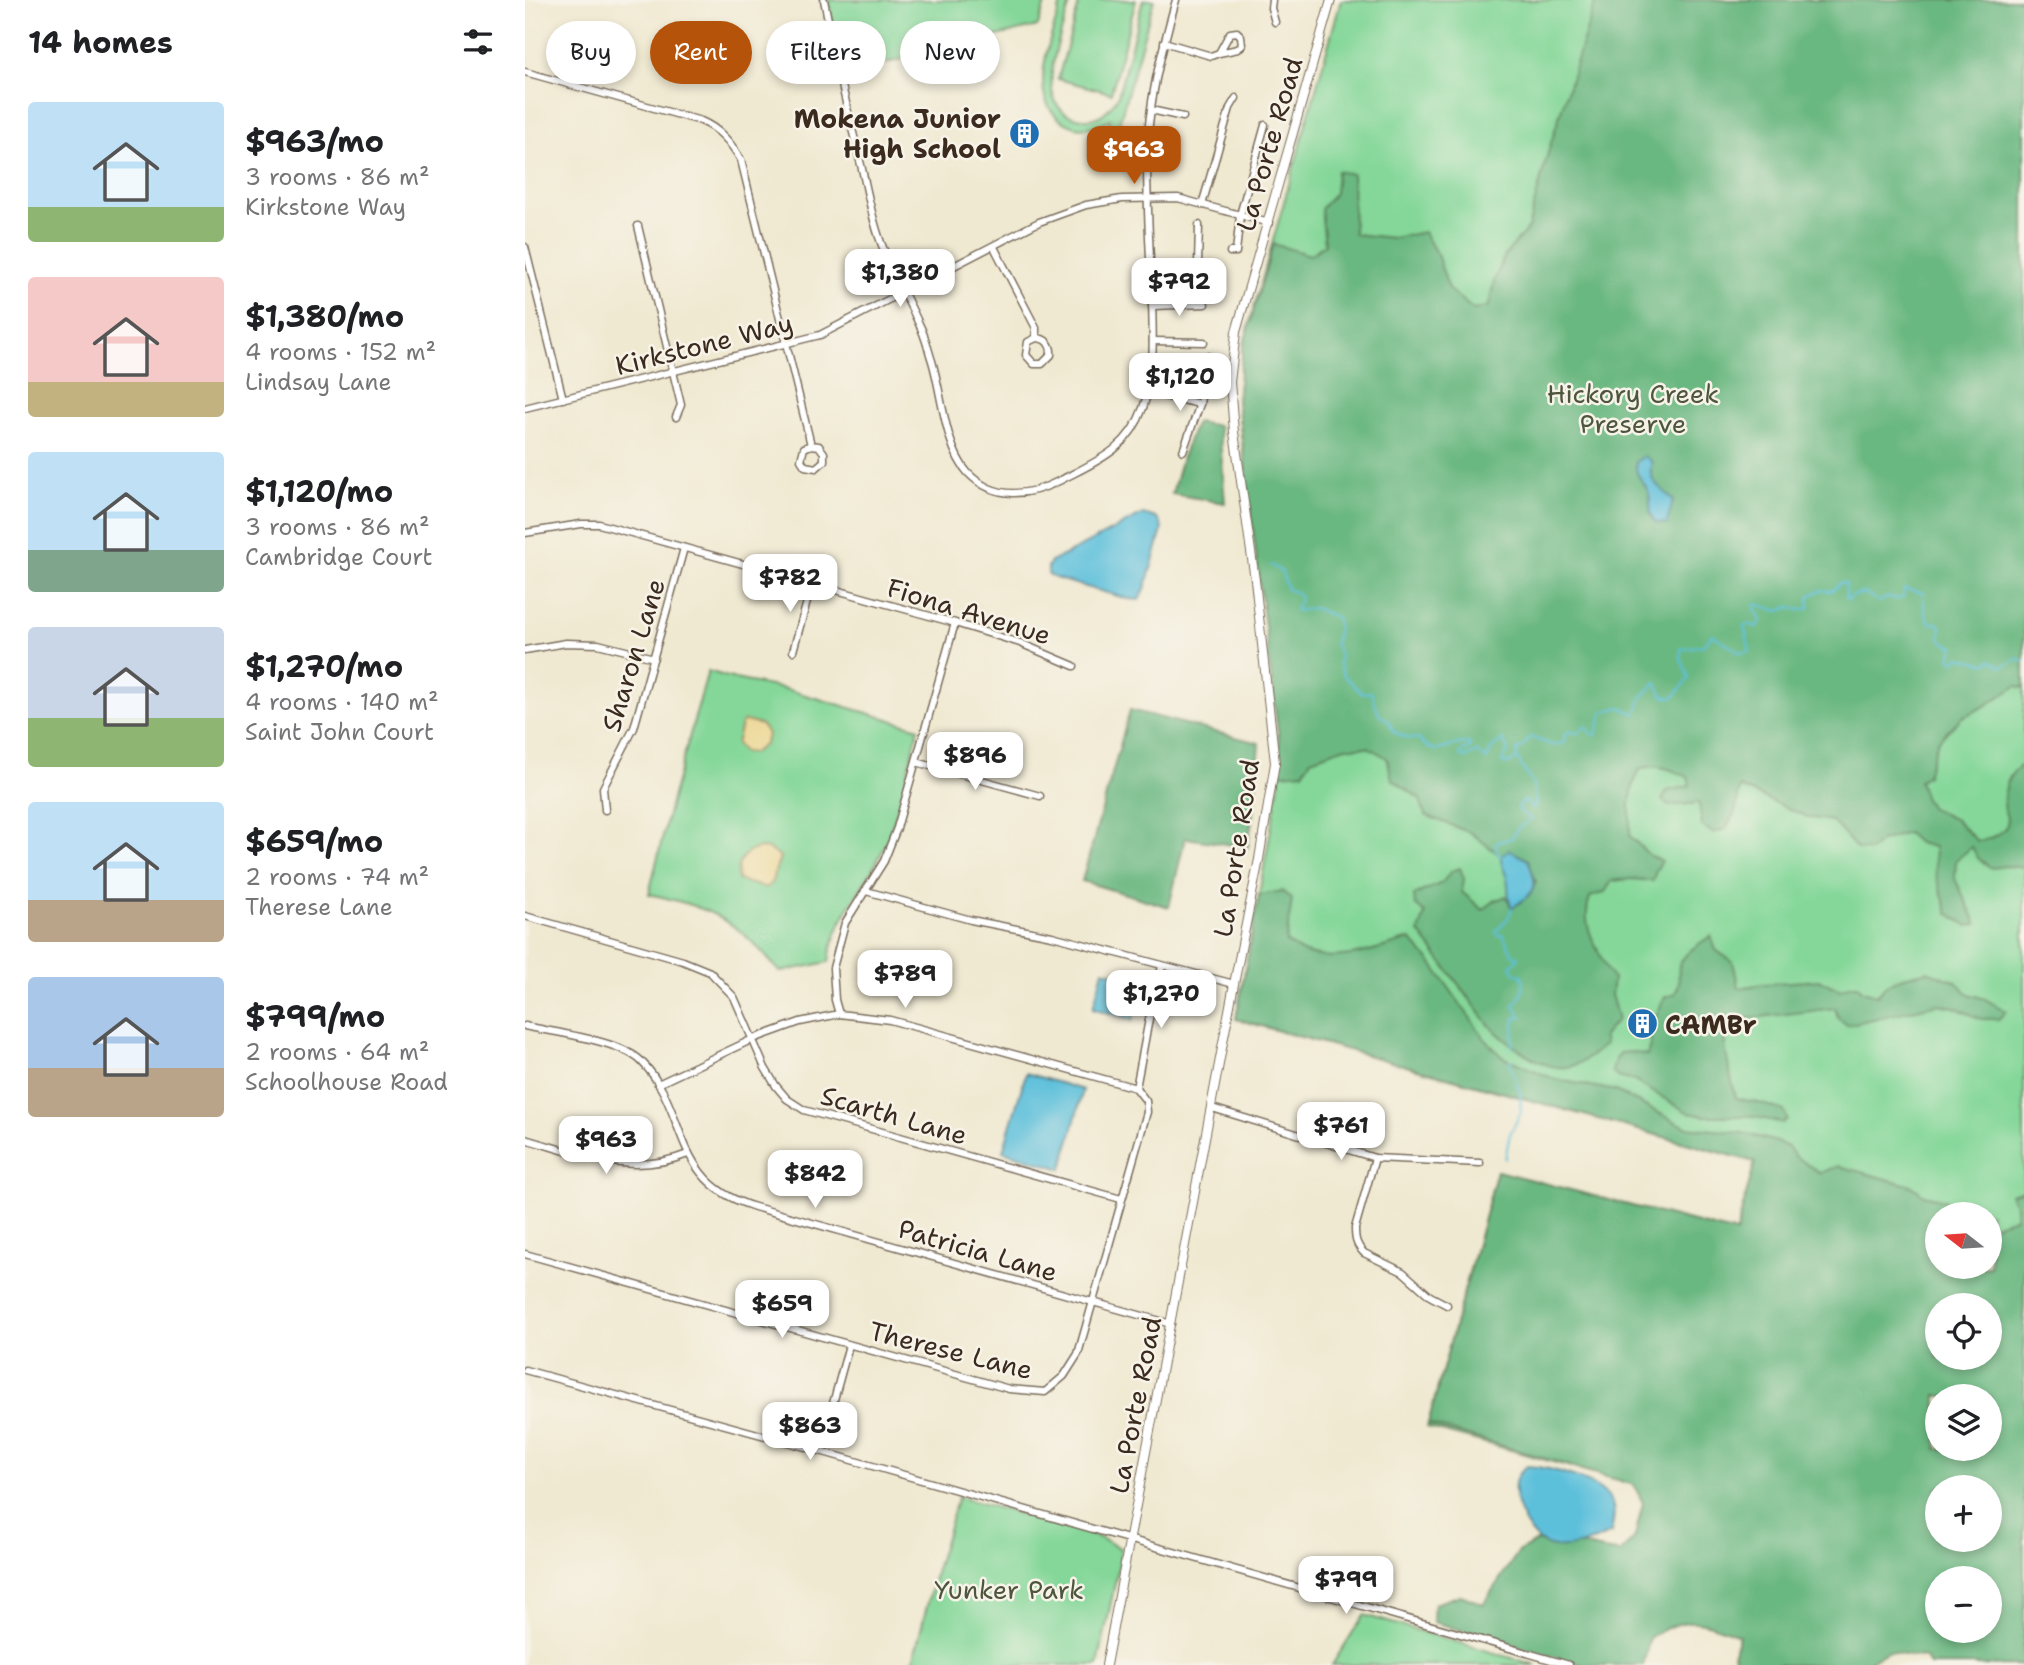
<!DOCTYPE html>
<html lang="en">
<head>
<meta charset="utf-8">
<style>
	body { margin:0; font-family:"Shantell Sans",sans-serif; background:#f2f2f2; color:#202124; height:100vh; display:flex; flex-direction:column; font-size:26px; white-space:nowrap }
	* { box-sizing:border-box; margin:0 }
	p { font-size:23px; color:#757577 }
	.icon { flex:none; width:38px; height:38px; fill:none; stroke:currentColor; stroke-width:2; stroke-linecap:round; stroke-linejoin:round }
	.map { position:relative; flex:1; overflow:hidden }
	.details { display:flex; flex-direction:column; background:#fff; width:525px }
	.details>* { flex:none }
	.top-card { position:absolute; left:21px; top:21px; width:665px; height:63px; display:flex; gap:14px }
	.needle { width:46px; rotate:287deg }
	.controls { position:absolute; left:1400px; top:1202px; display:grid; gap:14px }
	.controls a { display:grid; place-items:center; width:77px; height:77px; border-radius:50%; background:#fff; box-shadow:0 4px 10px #0003; font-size:35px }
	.price { position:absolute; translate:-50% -60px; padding:0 16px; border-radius:14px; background:#fff; color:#222; font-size:23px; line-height:46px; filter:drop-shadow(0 2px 4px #0008) }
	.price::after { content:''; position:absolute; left:50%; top:42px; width:21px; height:16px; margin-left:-10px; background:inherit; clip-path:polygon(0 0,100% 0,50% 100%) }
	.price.active { background:#b45309; color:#fff }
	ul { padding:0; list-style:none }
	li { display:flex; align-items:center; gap:21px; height:175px; padding:0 28px }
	li span { display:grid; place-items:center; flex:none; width:196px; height:140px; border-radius:7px; color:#555 }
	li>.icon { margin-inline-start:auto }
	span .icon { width:84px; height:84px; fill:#fffc; stroke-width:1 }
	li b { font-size:30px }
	h2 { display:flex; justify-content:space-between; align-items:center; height:84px; padding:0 28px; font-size:30px }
	.pill { padding:0 24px; border-radius:32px; background:#fff; box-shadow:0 4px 10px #0003; font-size:24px; line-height:63px }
	.pill.active { background:#b45309; color:#fff }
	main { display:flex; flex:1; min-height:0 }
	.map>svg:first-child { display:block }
	.green { fill:#84d799; stroke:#60805c; stroke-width:2; fill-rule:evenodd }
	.forest { fill:#6bb881; stroke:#537150; stroke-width:2; fill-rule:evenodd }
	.sand { fill:#eeda9e; stroke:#94825e; stroke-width:2 }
	.water { fill:#5dc0db; stroke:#4c757c; stroke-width:2 }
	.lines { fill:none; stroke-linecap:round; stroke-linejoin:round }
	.stream { stroke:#5dc0db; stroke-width:2 }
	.minor-casing { stroke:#7a6d5d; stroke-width:9 }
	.tertiary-casing { stroke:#7a6d5d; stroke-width:10 }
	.minor { stroke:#fff; stroke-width:6 }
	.tertiary { stroke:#fff; stroke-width:8 }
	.labels { text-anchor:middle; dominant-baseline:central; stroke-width:5; stroke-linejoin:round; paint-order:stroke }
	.poi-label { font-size:26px; font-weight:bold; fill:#3b2a1e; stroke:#f7f3e8; text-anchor:end }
	.street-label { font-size:26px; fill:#3b2a1e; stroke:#f7f3e8 }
	.park-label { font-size:26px; fill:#4d553d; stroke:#f7f3e8 }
</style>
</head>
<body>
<main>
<section class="details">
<h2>14 homes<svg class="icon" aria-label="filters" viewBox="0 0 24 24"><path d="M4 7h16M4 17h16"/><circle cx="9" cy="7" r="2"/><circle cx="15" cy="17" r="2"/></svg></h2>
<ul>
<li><span style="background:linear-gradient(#bfe0f5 75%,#8fb573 0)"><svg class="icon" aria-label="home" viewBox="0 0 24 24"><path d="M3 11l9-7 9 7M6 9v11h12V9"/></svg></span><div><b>$963/mo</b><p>3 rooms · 86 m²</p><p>Kirkstone Way</p></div></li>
<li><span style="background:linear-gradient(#f6c9c9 75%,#c2b280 0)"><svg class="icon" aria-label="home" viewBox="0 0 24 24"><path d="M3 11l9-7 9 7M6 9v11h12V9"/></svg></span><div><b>$1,380/mo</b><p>4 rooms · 152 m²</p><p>Lindsay Lane</p></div></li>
<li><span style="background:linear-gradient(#bfe0f5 70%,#7fa58c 0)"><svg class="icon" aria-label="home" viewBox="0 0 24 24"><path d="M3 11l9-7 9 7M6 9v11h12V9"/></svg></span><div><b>$1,120/mo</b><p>3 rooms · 86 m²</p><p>Cambridge Court</p></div></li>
<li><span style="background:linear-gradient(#c9d6e8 65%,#8fb573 0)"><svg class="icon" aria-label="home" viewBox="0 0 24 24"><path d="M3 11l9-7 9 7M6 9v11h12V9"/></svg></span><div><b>$1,270/mo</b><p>4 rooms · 140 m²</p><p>Saint John Court</p></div></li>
<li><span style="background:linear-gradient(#bfe0f5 70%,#b9a48a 0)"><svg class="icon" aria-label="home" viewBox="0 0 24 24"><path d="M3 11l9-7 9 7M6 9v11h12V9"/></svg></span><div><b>$659/mo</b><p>2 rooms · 74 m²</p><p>Therese Lane</p></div></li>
<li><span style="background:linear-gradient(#a9c7e8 65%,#b9a48a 0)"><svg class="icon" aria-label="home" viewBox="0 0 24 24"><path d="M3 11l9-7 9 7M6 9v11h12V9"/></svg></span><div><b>$799/mo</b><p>2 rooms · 64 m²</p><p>Schoolhouse Road</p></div></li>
</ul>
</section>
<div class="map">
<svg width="1499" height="1665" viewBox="0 0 1499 1665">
	<rect width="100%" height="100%" fill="#f7f3e8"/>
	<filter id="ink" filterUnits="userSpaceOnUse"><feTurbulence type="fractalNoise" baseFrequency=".0143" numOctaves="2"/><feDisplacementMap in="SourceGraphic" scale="14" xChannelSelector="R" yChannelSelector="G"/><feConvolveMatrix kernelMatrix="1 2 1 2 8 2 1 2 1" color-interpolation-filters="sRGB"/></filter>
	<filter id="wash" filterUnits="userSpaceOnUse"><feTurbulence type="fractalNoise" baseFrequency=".00686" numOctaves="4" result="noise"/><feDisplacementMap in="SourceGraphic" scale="28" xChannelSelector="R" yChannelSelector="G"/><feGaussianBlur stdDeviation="1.57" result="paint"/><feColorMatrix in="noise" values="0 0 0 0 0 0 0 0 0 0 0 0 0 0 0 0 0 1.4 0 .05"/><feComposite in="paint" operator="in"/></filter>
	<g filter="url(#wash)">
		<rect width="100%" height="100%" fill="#f0e9d1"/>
		<g class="green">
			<path d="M 303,0 L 521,0 L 513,26 L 320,73 L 316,67 Z"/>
			<path d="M 537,0 L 546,0 C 537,34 500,115 560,119 C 575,120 586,108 593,96 L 618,0 L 629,0 L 593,127 L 584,126 L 585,119 C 570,128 555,132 539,122 C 498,98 528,36 537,0 Z"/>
			<path d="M 555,0 L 611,0 L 586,93 L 533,79 Z"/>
			<path d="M 816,0 L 1499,0 L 1499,1593 L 1465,1578 L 1446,1578 L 902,1427 L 972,1171 L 1211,1233 L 1230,1162 L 711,1019 L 756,774 L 755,748 L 712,400 L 718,347 ZM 1412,1214 L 1465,1214 L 1465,1267 L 1412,1267 ZM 1412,1306 L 1465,1306 L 1465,1358 L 1412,1358 ZM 1412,1396 L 1465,1396 L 1465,1449 L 1412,1449 ZM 1412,1488 L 1465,1488 L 1465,1540 L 1412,1540 Z"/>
			<path d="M 183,671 L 210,679 L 260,689 L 394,728 C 383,767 375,809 359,847 C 342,887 309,916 304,962 L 255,972 C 210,920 191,909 124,894 L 145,806 Z"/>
			<path d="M 433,1497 L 567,1534 L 595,1548 L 596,1554 L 573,1665 L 387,1665 L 411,1570 Z"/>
			<path d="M 839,1615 L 1011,1665 L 807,1665 Z"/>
		</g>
		<g class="forest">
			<path d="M 1071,0 L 1499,0 L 1499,688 L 1492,686 L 1458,707 L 1437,717 L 1413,741 L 1402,775 L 1394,781 L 1400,799 L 1406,808 L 1431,820 L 1452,841 C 1462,840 1481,834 1483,821 C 1483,821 1480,812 1480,811 C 1477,793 1482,772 1499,764 L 1499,868 L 1482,866 L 1466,868 L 1453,858 L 1447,847 L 1431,860 L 1430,879 L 1452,924 L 1443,926 L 1423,913 L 1411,876 L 1409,847 L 1393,843 L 1382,833 L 1356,841 L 1345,851 L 1332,849 L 1307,821 L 1282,817 L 1215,787 L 1210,812 L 1201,829 L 1188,833 L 1177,826 L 1174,803 L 1145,806 L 1137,800 L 1142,791 L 1165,786 L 1163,777 C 1147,770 1133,763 1115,769 L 1108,785 L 1105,803 L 1105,836 L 1125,856 L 1137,861 L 1131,870 L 1128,881 L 1106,879 L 1087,881 L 1080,892 L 1065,897 C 1057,920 1065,935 1075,955 C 1079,964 1082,971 1088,979 L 1086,995 L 1093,1019 L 1078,1036 L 1080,1044 C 1070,1053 1057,1065 1042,1067 C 1018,1071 981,1042 965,1026 L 894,932 L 900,913 L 890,905 L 889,895 L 917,883 L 926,871 L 935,868 L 939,879 L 937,892 L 958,910 L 969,901 L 981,896 L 987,908 L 1011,882 L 1003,860 L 984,851 L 976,856 L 946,833 L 900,815 L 895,799 L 867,779 L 862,758 L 843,747 L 820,747 L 786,759 L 778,772 L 756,774 L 755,748 L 712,400 L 718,347 L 748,244 L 785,255 L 800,244 L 796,209 L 810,193 L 812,171 L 827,174 L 829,234 L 868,238 L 899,232 L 913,257 L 924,290 L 949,310 L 964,306 L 969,281 L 980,255 L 1003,228 L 1024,149 Z"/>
			<path d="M 671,422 L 694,426 L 700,503 L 647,494 L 657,457 Z"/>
			<path d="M 605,710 L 734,743 L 729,805 L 723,847 L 660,838 L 644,907 L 557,881 Z"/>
			<path d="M 757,891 L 767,899 L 761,942 C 767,945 774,951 780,953 C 814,964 854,948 885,939 L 905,961 L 960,1039 L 976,1056 L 1029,1079 L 1091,1091 L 1161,1127 L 1218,1133 L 1252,1142 L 1263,1147 L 1270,1156 L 1295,1173 L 1314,1166 L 1387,1186 L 1399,1195 L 1420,1200 L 1430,1214 L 1412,1214 L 1412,1267 L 1465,1267 L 1465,1226 L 1490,1218 L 1491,1206 L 1485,1194 L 1499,1190 L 1499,1665 L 1405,1665 L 1400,1658 L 1364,1651 L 1337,1665 L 1215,1665 L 1208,1655 L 1214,1635 C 1174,1620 1164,1614 1125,1637 L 1118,1665 L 1058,1665 L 908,1622 L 909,1604 L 936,1595 L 958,1604 L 994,1551 L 1013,1541 C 1036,1552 1039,1542 1057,1545 C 1072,1548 1080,1552 1096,1552 L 1110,1537 L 1118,1503 L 1109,1485 L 903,1424 L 972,1171 L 1211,1233 L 1230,1162 L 711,1019 L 734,895 ZM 1412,1306 L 1465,1306 L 1465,1358 L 1412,1358 ZM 1412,1396 L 1465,1396 L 1465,1449 L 1412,1449 ZM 1412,1488 L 1465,1488 L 1465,1540 L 1412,1540 ZM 1412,1578 L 1465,1578 L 1465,1631 L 1412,1631 Z"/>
			<path d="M 1186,936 L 1191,950 L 1208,962 L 1214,988 L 1238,984 L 1295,980 L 1315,990 L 1325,985 L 1332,985 L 1338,991 L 1352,995 L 1361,985 L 1375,978 L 1402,971 L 1430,981 L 1444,994 L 1460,999 L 1481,1011 L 1474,1019 L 1456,1019 L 1429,1007 L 1413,1004 L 1322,1025 L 1313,1018 L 1310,1008 L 1219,1019 L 1206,1024 C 1204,1027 1201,1031 1200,1034 C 1197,1044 1208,1086 1211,1098 L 1238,1104 L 1259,1111 L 1262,1119 L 1258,1123 L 1226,1116 L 1179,1116 L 1164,1113 L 1109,1081 L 1093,1077 L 1087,1072 L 1089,1063 L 1095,1053 L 1109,1052 L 1122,1055 L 1126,1041 L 1124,1030 L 1140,997 L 1150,994 C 1157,979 1152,979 1154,967 C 1157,954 1175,943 1186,936 Z"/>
		</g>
		<g class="sand">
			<path d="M 220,721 L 237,725 L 242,734 L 240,744 L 228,753 L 218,752 L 211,744 L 216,724 Z"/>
			<path d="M 235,848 L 243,849 L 255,857 L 246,884 L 240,888 L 213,880 C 210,863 218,851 235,848 Z"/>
		</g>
		<g class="water">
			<path d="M 1119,456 L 1127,462 C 1121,483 1137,487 1148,500 L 1142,524 L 1130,522 C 1122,509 1127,506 1124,494 C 1120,481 1109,477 1111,462 Z"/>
			<path d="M 618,514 L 631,518 L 636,523 L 637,530 L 620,589 L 614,600 L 603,599 L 530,578 L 523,574 L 523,566 L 526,562 Z"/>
			<path d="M 984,850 L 1003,860 C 1014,890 1012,890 987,908 C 981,894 985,891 982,879 C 980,870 975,865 976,856 Z"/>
			<path d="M 578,970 L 617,981 L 608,1020 L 568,1008 Z"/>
			<path d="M 501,1073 L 558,1090 L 537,1169 L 478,1151 Z"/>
			<path d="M 1002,1466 C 1024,1467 1075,1480 1086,1501 C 1091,1511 1088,1522 1086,1533 C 1070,1541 1042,1551 1025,1546 C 1004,1540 987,1504 990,1483 C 991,1475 996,1470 1002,1466 Z"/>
		</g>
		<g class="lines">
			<g class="stream">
				<path d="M 746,565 L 757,572 L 762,589 L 773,593 L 775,601 L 770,608 L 771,611 L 789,608 L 811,617 L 813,627 L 810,645 L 816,656 L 813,661 L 819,676 L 837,693 L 846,692 L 854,715 L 863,720 L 869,732 L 883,738 L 894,739 C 914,763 925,739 945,744 L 945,748 L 936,752 L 935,755 L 940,758 L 952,752 L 962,760 L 966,749 L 978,740 L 983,751 L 977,762 L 984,764 L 992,758"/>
				<path d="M 976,856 L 971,851 L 970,846 L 973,842 L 987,838 L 993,828 L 1007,819 L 994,811 L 993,807 L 1000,800 L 1007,808 L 1011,806 L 1008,785 L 992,758 L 992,750 L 997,748 L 1005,737 L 1027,745 L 1039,743 L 1039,736 L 1044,731 C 1056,737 1053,730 1062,726 L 1065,733 L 1071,735 L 1078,712 L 1095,707 L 1111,714 L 1117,697 L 1131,682 L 1138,696 L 1148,698 L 1164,678 L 1156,659 L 1156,649 L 1179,645 L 1187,634 L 1216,653 L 1225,651 L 1219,626 L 1223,624 L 1231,627 L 1236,621 L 1229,606 L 1232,604 L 1253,611 L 1266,607 L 1275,610 L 1284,608 L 1284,596 L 1297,590 C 1306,593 1309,590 1315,583 L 1321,583 L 1321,597 L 1324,600 L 1327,596 L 1340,593 L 1354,602 L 1364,597 L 1372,599 L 1378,598 L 1379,589 L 1398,593 L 1400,615 L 1406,624 L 1412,623 L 1416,627 L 1415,637 L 1417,641 L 1429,647 L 1425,657 L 1429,661 L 1434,657 L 1461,664 L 1465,660 L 1477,667 L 1493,658 L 1496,662 L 1499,660"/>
				<path d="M 987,908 L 983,918 L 971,932 L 973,935 L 978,935 L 988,955 L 994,957 L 986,966 L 991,974 L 997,975 C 1000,988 998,994 989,1006 L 997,1017 L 990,1018 L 987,1047"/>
				<path d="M 980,1159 L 985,1134 L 996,1112 L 995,1092 L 985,1065 L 986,1060"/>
			</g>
		</g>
	</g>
	<g filter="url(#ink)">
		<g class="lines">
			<defs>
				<g id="minor">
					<path d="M 299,0 C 310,56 322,110 336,165 C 342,189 346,214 354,237 C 364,267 381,295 394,324 C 400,335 403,349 407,361 C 417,394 420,448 443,473 C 470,501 505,496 536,480 C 572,461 603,450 618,408 C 630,375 628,337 627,302 C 625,255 622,208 622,161 C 622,106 636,53 651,0"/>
					<path d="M 747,0 L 746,8 L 750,22"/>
					<path d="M 639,42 L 686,56 L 694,53 L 705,33 L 712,32 L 716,36 L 717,45 L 713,49 L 694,53"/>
					<path d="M 0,72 L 176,121 C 195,129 206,143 216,160 L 286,445 L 294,446 L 299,453 L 299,461 L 291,468 L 280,466 L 276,460 L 279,448 L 286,445"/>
					<path d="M 626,110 L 658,117"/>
					<path d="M 677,205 L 705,108 L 711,98"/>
					<path d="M 113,226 L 156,405 L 151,417"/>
					<path d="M 0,247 L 38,399"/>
					<path d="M 469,247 L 511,328 L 511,338 C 521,338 527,345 526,355 L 517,364 L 509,364 L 501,355 L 503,342 L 511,338"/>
					<path d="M 705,252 L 711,252 L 715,215 L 740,125"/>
					<path d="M 626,268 L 673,265 L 674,225"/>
					<path d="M 627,306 L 680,304"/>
					<path d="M 628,341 L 679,342"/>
					<path d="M 622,392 L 675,404 L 658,451"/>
					<path d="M 675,404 L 682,356"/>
					<path d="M 0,408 L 295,335 L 514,222 L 561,205 L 597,199 L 653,198 L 744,223"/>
					<path d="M 0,533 L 56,524 L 74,524 L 430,623 L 495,643 L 549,666"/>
					<path d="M 0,650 L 41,643 L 73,644 L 129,658"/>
					<path d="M 268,651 L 287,584"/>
					<path d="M 391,762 L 515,796"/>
					<path d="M 80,810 L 78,788 L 109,728 L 159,548"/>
					<path d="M 341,891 L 446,920 L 527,936 L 709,984"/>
					<path d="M 0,916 L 158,961 L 185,972 L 209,997 L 240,1068 L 251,1086 L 262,1099 L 279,1110 L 596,1199"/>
					<path d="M 314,1014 L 310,1000 L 308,968 L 320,923 L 359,861 L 372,828 L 430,623"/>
					<path d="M 0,1026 C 30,1033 95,1040 116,1061 C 165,1110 144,1182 230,1207 L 646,1324"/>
					<path d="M 611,1088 L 624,1019 L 637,966"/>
					<path d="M 687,1108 L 850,1158 L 955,1163"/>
					<path d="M 0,1139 C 57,1155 105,1177 163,1154"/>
					<path d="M 850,1158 L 830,1228 C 830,1239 831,1245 839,1253 L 878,1272 L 905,1296 L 922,1305"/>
					<path d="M 0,1254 L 484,1389 L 520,1392 L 539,1376 L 553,1354 L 622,1112 L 621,1101 L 611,1088 L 365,1020 L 314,1014 L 275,1022 L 228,1039 L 133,1084"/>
					<path d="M 0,1370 L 295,1451 L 1044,1665"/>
					<path d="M 295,1451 L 324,1345"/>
				</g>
				<path id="tertiary" d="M 581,1665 L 709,984 L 734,859 L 750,763 L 730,580 L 709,432 L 705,382 L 711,332 L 806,0"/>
			</defs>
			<use href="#minor" class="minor-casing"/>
			<use href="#tertiary" class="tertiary-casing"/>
			<use href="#minor" class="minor"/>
			<use href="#tertiary" class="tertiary"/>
		</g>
	</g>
	<defs>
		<symbol id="building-disc" viewBox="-11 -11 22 22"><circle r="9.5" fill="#1f6fb2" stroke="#f7f3e8"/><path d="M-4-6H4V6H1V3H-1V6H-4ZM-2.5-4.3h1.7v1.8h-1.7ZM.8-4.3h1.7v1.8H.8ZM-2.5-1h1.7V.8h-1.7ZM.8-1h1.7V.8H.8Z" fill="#fff"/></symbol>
	</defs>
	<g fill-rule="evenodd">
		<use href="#building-disc" x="482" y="116" width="35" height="35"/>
		<use href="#building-disc" x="1100" y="1006" width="35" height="35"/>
	</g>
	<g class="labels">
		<g class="poi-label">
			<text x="476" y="118">Mokena Junior<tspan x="476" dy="30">High School</tspan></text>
			<text x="1140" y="1024" text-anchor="start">CAMBr</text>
		</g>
		<g class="street-label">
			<text transform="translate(744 144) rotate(-74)">La Porte Road</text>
			<text transform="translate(179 344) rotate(-14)">Kirkstone Way</text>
			<text transform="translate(444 611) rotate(17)">Fiona Avenue</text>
			<text transform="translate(108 655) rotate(-73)">Sharon Lane</text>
			<text transform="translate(711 848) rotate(-81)">La Porte Road</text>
			<text transform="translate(369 1115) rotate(16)">Scarth Lane</text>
			<text transform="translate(453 1250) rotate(16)">Patricia Lane</text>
			<text transform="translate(426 1350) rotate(14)">Therese Lane</text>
			<text transform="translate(610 1405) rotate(-79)">La Porte Road</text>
		</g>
		<g class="park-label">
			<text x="1108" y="393">Hickory Creek<tspan x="1108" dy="30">Preserve</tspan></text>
			<text x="484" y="1589">Yunker Park</text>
		</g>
	</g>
</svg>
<div class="controls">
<a><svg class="needle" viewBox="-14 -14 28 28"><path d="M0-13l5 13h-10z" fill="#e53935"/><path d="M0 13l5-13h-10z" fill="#757577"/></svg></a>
<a><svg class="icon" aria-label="locate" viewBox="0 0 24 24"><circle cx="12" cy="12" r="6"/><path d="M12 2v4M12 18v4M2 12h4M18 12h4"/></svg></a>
<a><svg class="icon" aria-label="layers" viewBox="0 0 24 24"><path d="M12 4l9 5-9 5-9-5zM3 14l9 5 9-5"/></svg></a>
<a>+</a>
<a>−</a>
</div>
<b class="price active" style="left:609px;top:186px">$963</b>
<b class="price" style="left:375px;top:309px">$1,380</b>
<b class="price" style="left:654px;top:318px">$792</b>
<b class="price" style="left:655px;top:413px">$1,120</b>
<b class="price" style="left:265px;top:614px">$782</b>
<b class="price" style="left:450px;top:792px">$896</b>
<b class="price" style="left:380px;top:1010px">$789</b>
<b class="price" style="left:636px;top:1030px">$1,270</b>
<b class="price" style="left:816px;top:1162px">$761</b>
<b class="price" style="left:81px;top:1176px">$963</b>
<b class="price" style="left:290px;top:1210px">$842</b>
<b class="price" style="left:257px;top:1340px">$659</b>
<b class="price" style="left:285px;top:1462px">$863</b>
<b class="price" style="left:821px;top:1616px">$799</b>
<div class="top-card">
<a class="pill">Buy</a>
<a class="pill active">Rent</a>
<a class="pill">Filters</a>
<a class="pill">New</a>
</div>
</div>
</main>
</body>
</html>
